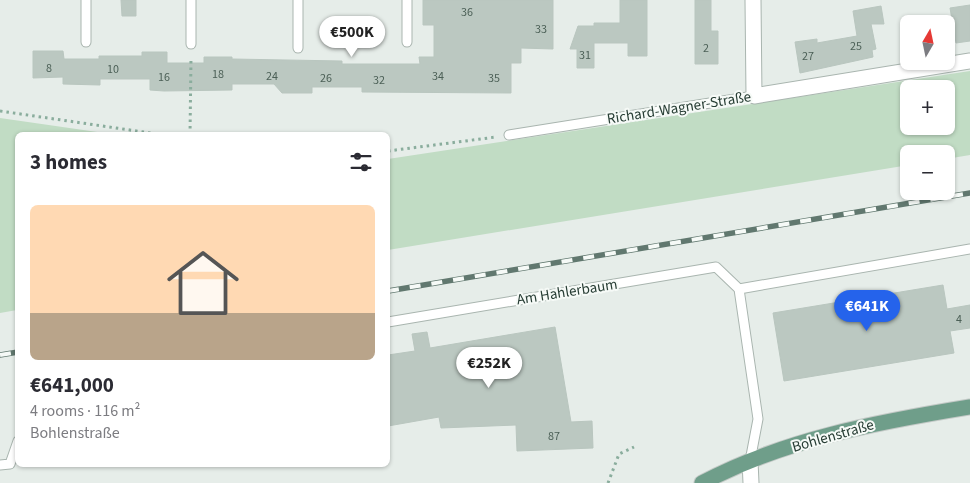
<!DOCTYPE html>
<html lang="en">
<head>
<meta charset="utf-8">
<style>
	body { margin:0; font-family:"Source Sans 3",sans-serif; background:#f2f2f3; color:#2b2b33; height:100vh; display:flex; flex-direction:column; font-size:19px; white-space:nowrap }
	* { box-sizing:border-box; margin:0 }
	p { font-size:16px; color:#7c7c81 }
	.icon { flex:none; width:28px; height:28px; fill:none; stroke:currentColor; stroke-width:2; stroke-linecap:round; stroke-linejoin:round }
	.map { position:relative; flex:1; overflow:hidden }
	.details { position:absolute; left:15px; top:132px; width:375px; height:335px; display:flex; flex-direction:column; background:#fff; border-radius:8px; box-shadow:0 1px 4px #0004 }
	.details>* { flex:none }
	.needle { width:32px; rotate:9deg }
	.controls { position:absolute; left:900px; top:15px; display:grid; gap:10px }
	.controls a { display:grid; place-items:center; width:55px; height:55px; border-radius:8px; background:#fff; box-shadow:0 1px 4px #0004; font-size:25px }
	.price { position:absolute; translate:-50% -42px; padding:0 11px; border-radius:18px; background:#fff; color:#222; font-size:16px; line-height:32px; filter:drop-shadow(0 1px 2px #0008) }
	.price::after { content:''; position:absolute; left:50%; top:30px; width:15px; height:11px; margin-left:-8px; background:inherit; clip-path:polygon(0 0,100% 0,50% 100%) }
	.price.on { background:#2563eb; color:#fff }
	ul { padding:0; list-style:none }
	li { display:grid; align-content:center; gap:10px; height:265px; padding:0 15px }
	li span { display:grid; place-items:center; height:155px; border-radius:8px; color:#555 }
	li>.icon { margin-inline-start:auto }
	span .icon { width:90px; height:90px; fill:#fffc; stroke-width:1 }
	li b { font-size:21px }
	h2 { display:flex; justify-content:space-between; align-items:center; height:60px; padding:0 15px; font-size:21px }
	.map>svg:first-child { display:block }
	.green { fill:#c1dcc4; fill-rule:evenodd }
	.building { fill:#bbc8c1; stroke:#b9c6bf }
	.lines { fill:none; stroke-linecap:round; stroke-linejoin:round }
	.service-casing { stroke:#a9b5af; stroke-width:11 }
	.minor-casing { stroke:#a9b5af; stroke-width:17 }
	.primary-casing { stroke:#c3c9c6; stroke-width:17 }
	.path { stroke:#8aad9d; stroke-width:3; stroke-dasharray:2.5 4; stroke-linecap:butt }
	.service { stroke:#fff; stroke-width:9 }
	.minor { stroke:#fff; stroke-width:15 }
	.primary { stroke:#6f9e8a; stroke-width:15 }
	.rail-casing { stroke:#61786f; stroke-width:5.5 }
	.rail { stroke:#f6faf7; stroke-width:4; stroke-dasharray:11; stroke-linecap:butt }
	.labels { text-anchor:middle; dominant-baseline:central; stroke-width:4; stroke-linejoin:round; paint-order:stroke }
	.number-label { font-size:12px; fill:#4c6057 }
	.street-label { font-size:15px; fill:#273d34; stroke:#f6faf7 }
</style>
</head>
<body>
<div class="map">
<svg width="970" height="483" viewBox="0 0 970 483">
	<rect width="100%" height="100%" fill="#e6ede9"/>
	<g class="green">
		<path d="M 970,71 L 970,155 L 946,159 L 946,154 L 909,154 L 909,165 L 388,250 L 388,159 ZM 909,89 L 946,89 L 946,126 L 909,126 Z"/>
		<path d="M 0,118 L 118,135 L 18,135 L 17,310 L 0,313 Z"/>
	</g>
	<g class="building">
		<path d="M 121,0 L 136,0 L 136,16 L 122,16 Z"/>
		<path d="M 423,0 L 553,0 L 553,49 L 521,48 L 521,63 L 511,63 L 511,93 L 362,92 L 362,87 L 312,87 L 312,93 L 282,93 L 274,84 L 232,84 L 232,90 L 164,91 L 150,90 L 150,79 L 100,79 L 100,85 L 63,84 L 63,77 L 33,78 L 33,51 L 63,51 L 64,59 L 99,59 L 99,56 L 142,56 L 142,52 L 167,52 L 167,63 L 204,63 L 204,57 L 232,57 L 232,59 L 342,61 L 342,64 L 420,64 L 419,57 L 434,57 L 434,25 L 423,25 Z"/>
		<path d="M 620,0 L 647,0 L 647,56 L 628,56 L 628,43 L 594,43 L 594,68 L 577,68 L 577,49 L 570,49 L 578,26 L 594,26 L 594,23 L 620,23 Z"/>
		<path d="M 695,0 L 711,0 L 711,31 L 718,31 L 718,64 L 695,64 Z"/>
		<path d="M 970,5 L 970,41 L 956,43 L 950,8 Z"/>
		<path d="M 881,6 L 884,24 L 871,24 L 876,49 L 872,50 L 873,57 L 800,73 L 795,42 L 817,39 L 817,43 L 857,36 L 853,11 Z"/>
		<path d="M 943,285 L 947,309 L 970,305 L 970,328 L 950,331 L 954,353 L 784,381 L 773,313 Z"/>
		<path d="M 555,327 L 571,422 L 592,421 L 593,448 L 517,451 L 516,425 L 441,428 L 439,417 L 388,426 L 388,355 L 415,351 L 412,334 L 427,332 L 430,348 Z"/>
	</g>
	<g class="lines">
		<defs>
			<g id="service">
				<path d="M 191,0 L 191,44"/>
				<path d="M 298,0 L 298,48"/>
				<path d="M 407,0 L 407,42"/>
				<path d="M 86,42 L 86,0"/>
				<path d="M 509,135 L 754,96"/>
				<path d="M 739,289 L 970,249"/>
				<path d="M 388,322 L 716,267 L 739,289 L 758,419 L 750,461"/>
				<path d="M 0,465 L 10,464 L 18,441"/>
			</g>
			<g id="minor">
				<path d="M 753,0 L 754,96 L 970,61"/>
				<path d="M 750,461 L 751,483"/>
			</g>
			<path id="primary" d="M 702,483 C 785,439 878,422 970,407"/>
		</defs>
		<use href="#service" class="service-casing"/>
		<use href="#minor" class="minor-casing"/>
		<use href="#primary" class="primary-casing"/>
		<g class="path">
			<path d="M 0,111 L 164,135"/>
			<path d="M 190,135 L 191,57"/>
			<path d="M 388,151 L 496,137"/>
			<path d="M 608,483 L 619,454 L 634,447"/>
		</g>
		<use href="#service" class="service"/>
		<use href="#minor" class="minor"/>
		<use href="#primary" class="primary"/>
		<defs>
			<g id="rail">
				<path d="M 388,291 L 970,193"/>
				<path d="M 0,355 L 18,352"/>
			</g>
		</defs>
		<use href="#rail" class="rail-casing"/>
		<use href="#rail" class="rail"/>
	</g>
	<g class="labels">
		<g class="number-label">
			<text x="467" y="12">36</text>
			<text x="541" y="29">33</text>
			<text x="856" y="46">25</text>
			<text x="706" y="48">2</text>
			<text x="585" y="55">31</text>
			<text x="808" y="56">27</text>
			<text x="49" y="68">8</text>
			<text x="113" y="69">10</text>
			<text x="218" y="74">18</text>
			<text x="272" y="76">24</text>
			<text x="438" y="76">34</text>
			<text x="164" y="77">16</text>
			<text x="326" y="78">26</text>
			<text x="494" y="78">35</text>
			<text x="379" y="80">32</text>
			<text x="959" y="319">4</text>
			<text x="554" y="436">87</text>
		</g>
		<g class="street-label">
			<text transform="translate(679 108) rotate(-9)">Richard-Wagner-Straße</text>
			<text transform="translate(567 292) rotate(-9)">Am Hahlerbaum</text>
			<text transform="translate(833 436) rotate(-16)">Bohlenstraße</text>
		</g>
	</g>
</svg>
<div class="controls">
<a><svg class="needle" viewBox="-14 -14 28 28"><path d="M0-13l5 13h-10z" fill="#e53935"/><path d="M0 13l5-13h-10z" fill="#7c7c81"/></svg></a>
<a>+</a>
<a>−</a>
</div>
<b class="price" style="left:352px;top:58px">€500K</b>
<b class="price on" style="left:867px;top:332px">€641K</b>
<b class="price" style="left:489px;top:389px">€252K</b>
<section class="details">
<h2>3 homes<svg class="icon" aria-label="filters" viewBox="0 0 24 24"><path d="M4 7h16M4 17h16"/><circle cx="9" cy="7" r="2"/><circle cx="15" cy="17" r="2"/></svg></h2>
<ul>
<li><span style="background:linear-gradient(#ffd9b3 70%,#b9a48a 0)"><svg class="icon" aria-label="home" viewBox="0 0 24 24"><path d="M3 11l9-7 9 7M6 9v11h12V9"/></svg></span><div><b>€641,000</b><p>4 rooms · 116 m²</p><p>Bohlenstraße</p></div></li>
</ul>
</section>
</div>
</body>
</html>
